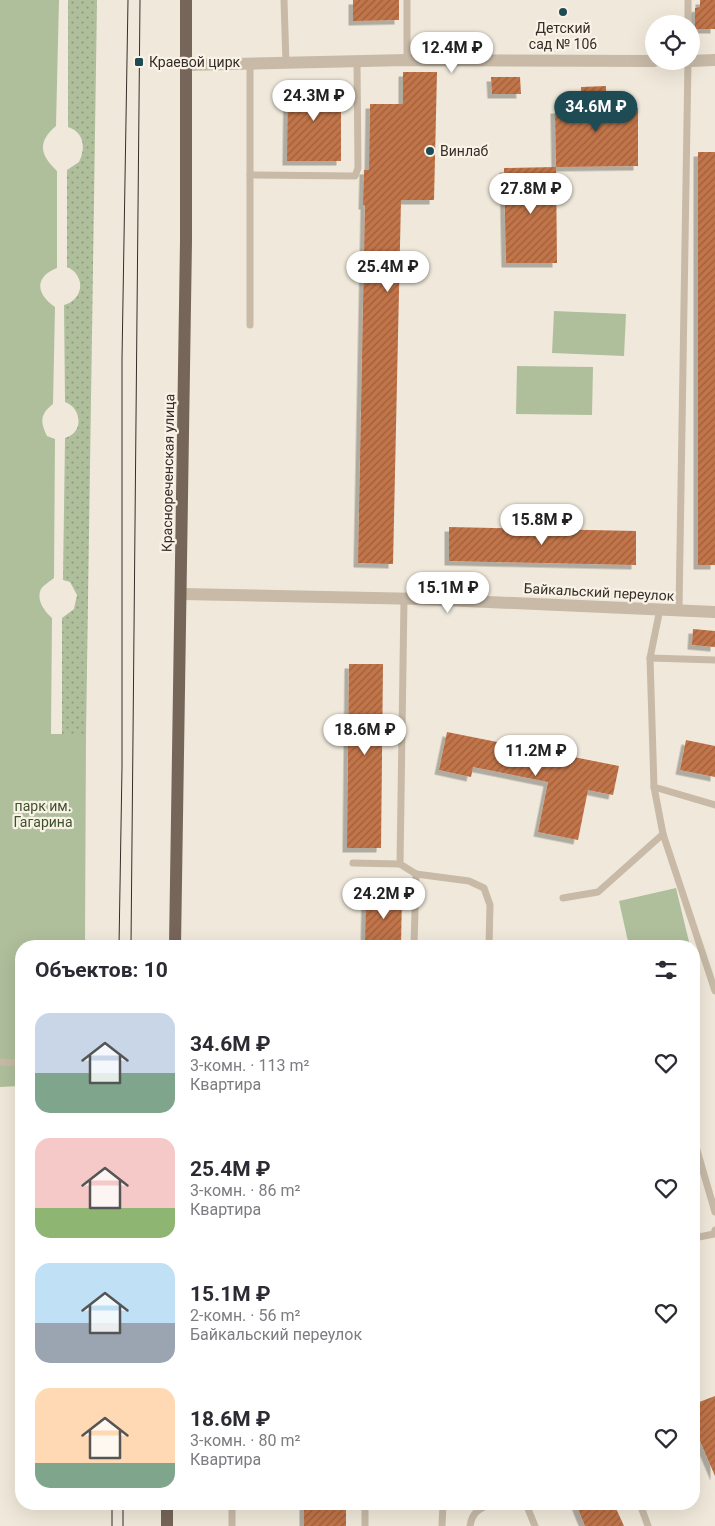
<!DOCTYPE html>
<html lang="ru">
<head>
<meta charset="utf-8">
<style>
	body { margin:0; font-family:Roboto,sans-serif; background:#f7f7f7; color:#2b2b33; height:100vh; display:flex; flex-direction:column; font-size:19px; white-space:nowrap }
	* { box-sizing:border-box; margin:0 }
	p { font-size:16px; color:#7c7c81 }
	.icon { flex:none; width:28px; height:28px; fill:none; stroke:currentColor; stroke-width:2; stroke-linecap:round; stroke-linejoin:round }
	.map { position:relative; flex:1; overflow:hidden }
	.side { position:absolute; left:15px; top:940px; width:685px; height:570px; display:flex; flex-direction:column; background:#fff; border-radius:20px; box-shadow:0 5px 20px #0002 }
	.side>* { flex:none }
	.buttons { position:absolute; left:645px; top:15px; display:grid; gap:10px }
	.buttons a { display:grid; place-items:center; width:55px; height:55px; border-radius:50%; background:#fff; box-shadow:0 5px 20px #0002; font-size:25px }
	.price { position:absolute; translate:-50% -42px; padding:0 11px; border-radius:18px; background:#fff; color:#222; font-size:16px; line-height:32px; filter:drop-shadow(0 1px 2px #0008) }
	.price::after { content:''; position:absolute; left:50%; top:30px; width:15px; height:11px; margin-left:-8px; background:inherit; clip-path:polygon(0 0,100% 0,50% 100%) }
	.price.selected { background:#1f4b54; color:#fff }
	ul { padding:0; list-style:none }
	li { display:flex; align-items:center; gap:15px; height:125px; padding:0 20px }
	li span { display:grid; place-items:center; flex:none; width:140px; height:100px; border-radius:15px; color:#555 }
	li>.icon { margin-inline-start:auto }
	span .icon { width:60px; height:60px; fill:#fffc; stroke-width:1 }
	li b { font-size:21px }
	h2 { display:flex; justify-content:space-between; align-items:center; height:60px; padding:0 20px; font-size:21px }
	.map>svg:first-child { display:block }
	.grass { fill:url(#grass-dots) }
	.park { fill:#afbf9c }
	.building { fill:url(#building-hatch); filter:url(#shadow) }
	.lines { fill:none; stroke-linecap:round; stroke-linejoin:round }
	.service { stroke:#c8baa7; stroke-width:7 }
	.minor { stroke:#c8baa7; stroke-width:12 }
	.primary { stroke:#766659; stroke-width:12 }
	.tram { stroke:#352d27; stroke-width:1 }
	.poi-dot { fill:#1f4b54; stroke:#f8f2e7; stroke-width:2 }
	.labels { text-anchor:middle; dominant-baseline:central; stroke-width:4.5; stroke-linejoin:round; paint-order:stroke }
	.poi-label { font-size:14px; fill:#352d27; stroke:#f8f2e7; text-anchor:start }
	.street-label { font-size:14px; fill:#352d27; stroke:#f8f2e7 }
	.park-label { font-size:14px; fill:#40522c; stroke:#f8f2e7 }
</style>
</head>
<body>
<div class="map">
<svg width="715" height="1526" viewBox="0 0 715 1526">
	<defs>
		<pattern id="grass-dots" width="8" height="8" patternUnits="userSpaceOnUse" patternTransform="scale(1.25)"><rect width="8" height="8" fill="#afbf9c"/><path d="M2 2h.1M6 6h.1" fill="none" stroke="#8f9c7f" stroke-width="1.8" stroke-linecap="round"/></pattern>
		<pattern id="building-hatch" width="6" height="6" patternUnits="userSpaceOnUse" patternTransform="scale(1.25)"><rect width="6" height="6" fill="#c17449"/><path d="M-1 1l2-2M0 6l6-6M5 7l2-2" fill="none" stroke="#9e603d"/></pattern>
		<filter id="shadow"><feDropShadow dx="-4.5" dy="4.5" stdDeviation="0" flood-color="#0004"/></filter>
	</defs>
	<rect width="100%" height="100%" fill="#f0e9db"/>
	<path class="grass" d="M 68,0 L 97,0 L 86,734 L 62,735 L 62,618 L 74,609 L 77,595 L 70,582 L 63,580 L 65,438 C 84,433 82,408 65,402 L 64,305 C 84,300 86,275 67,267 L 67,170 L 79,162 C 86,148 84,132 68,127 Z"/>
	<g class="park">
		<path d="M 0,0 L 59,0 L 56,126 C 37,142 40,155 57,171 L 57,268 C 34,277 36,294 55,307 L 53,404 C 40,414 40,422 47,436 L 55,439 L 54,578 C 50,581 44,585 41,589 C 36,600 44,611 52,618 L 51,734 L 86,734 L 85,946 L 21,946 L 21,1086 L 0,1087 Z"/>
		<path d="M 554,311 L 626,314 L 624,356 L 552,353 Z"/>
		<path d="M 517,366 L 593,367 L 592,415 L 516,414 Z"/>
		<path d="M 676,888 L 690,946 L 629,946 L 619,901 Z"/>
	</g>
	<g class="building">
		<path d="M 353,0 L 399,0 L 399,20 L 353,21 Z"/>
		<path d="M 700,0 L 715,0 L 715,29 L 695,29 L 695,8 L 700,7 Z"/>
		<path d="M 403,72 L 437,72 L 434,200 L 401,200 L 393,564 L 358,563 L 365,205 L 363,205 L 364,170 L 369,170 L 370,104 L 403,104 Z"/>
		<path d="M 491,77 L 520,77 L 521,94 L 492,94 Z"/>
		<path d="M 288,82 L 341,83 L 341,161 L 287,161 Z"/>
		<path d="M 606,86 L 606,108 L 638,108 L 638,166 L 556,167 L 555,109 L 581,109 L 581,87 Z"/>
		<rect x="698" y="152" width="17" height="413"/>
		<path d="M 556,167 L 557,263 L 506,263 L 504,168 Z"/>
		<path d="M 449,527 L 636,531 L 636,565 L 449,561 Z"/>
		<path d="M 693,629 L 715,631 L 715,647 L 692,645 Z"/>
		<path d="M 349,664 L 383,664 L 381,848 L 347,848 Z"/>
		<path d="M 447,732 L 619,766 L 613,795 L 588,790 L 578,840 L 538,832 L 548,782 L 473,767 L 471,777 L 439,770 Z"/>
		<path d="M 686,740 L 715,746 L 715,777 L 680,770 Z"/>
		<path d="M 366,894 L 402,894 L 401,946 L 365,946 Z"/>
		<path d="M 715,1396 L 715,1476 L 694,1427 L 694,1404 Z"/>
		<rect x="304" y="1504" width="42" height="22"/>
		<path d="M 576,1504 L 614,1504 L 624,1526 L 585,1526 Z"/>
	</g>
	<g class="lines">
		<g class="service">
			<path d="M 284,0 L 286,63"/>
			<path d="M 688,0 L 688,24"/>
			<path d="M 407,60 L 407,0"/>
			<path d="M 250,63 L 250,325"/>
			<path d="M 250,175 L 355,176 L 358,168 L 357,62"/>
			<path d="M 404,599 L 400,864 L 416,874 L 414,946"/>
			<path d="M 660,609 L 650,658 L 654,787 L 663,834 L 715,991"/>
			<path d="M 679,610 L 688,61"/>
			<path d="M 650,658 L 715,660"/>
			<path d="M 654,787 L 715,805"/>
			<path d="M 353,863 L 400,864"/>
			<path d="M 416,874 L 469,881 L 484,888 L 490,905 L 489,946"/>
			<path d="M 563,898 L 598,892 L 663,834"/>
			<path d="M 0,1062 L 21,1063"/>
			<path d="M 694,1140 L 715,1212"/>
			<path d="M 694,1238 L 714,1234 L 715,1230"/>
			<path d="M 526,1504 L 535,1526"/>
			<path d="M 640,1504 L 648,1526"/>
			<path d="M 232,1526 L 232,1504"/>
			<path d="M 365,1526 L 365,1504"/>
			<path d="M 442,1526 L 443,1504"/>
			<path d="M 470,1526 C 472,1512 479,1509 491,1504"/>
		</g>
		<g class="minor">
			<path d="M 691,61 L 715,60"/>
			<path d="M 186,65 L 407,60 L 654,61"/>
			<path d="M 182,594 L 422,599 L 715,612"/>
		</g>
		<g class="primary">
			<path d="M 175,946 L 186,241 L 186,0"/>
			<path d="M 167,1526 L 167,1504"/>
		</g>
		<g class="tram">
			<path d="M 119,946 L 122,767 L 122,359 L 128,0"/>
			<path d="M 131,946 L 140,0"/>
			<path d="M 112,1526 L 112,1504"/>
			<path d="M 123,1526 L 123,1504"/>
		</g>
	</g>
	<g class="poi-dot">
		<circle cx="563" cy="12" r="5"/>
		<rect x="134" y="57" width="10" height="10" rx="2.5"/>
		<circle cx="430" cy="151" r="5"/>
	</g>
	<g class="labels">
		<g class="poi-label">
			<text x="563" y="28" text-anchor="middle">Детский<tspan x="563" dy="16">сад № 106</tspan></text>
			<text x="149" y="62">Краевой цирк</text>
			<text x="440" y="151">Винлаб</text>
		</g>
		<g class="street-label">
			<text transform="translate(168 473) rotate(-89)">Краснореченская улица</text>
			<text transform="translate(599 592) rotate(3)">Байкальский переулок</text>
		</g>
		<g class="park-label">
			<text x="43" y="806">парк им.<tspan x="43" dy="16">Гагарина</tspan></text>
		</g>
	</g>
</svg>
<div class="buttons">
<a><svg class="icon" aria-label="locate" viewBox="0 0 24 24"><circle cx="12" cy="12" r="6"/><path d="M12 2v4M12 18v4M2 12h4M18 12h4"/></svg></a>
</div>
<b class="price" style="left:452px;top:74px">12.4M ₽</b>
<b class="price" style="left:314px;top:122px">24.3M ₽</b>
<b class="price selected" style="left:596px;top:133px">34.6M ₽</b>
<b class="price" style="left:531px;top:215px">27.8M ₽</b>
<b class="price" style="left:388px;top:293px">25.4M ₽</b>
<b class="price" style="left:542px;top:546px">15.8M ₽</b>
<b class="price" style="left:448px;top:614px">15.1M ₽</b>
<b class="price" style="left:365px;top:756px">18.6M ₽</b>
<b class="price" style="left:536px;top:777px">11.2M ₽</b>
<b class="price" style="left:384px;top:920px">24.2M ₽</b>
<section class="side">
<h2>Объектов: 10<svg class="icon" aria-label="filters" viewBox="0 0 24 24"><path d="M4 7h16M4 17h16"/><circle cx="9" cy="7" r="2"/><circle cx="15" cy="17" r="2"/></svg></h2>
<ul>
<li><span style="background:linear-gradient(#c9d6e8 60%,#7fa58c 0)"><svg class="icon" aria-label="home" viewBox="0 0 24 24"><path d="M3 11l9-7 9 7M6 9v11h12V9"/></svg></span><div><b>34.6M ₽</b><p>3-комн. · 113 m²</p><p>Квартира</p></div><svg class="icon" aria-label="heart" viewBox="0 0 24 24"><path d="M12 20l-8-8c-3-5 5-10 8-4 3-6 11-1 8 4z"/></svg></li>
<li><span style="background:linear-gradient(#f6c9c9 70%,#8fb573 0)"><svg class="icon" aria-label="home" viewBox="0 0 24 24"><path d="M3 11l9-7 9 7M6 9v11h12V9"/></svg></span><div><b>25.4M ₽</b><p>3-комн. · 86 m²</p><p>Квартира</p></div><svg class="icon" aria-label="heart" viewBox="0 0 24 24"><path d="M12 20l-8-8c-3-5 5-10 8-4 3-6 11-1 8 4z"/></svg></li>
<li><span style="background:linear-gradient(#bfe0f5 60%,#9aa5b1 0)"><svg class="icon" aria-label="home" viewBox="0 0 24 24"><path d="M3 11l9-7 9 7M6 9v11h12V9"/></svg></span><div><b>15.1M ₽</b><p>2-комн. · 56 m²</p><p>Байкальский переулок</p></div><svg class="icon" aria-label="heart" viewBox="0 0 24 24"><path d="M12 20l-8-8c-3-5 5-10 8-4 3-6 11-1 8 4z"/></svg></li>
<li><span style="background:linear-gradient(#ffd9b3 75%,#7fa58c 0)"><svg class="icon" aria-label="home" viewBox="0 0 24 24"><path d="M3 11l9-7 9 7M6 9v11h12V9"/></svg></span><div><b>18.6M ₽</b><p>3-комн. · 80 m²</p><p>Квартира</p></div><svg class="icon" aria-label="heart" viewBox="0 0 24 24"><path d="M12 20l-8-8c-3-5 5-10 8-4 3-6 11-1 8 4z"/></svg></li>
</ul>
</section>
</div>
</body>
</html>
